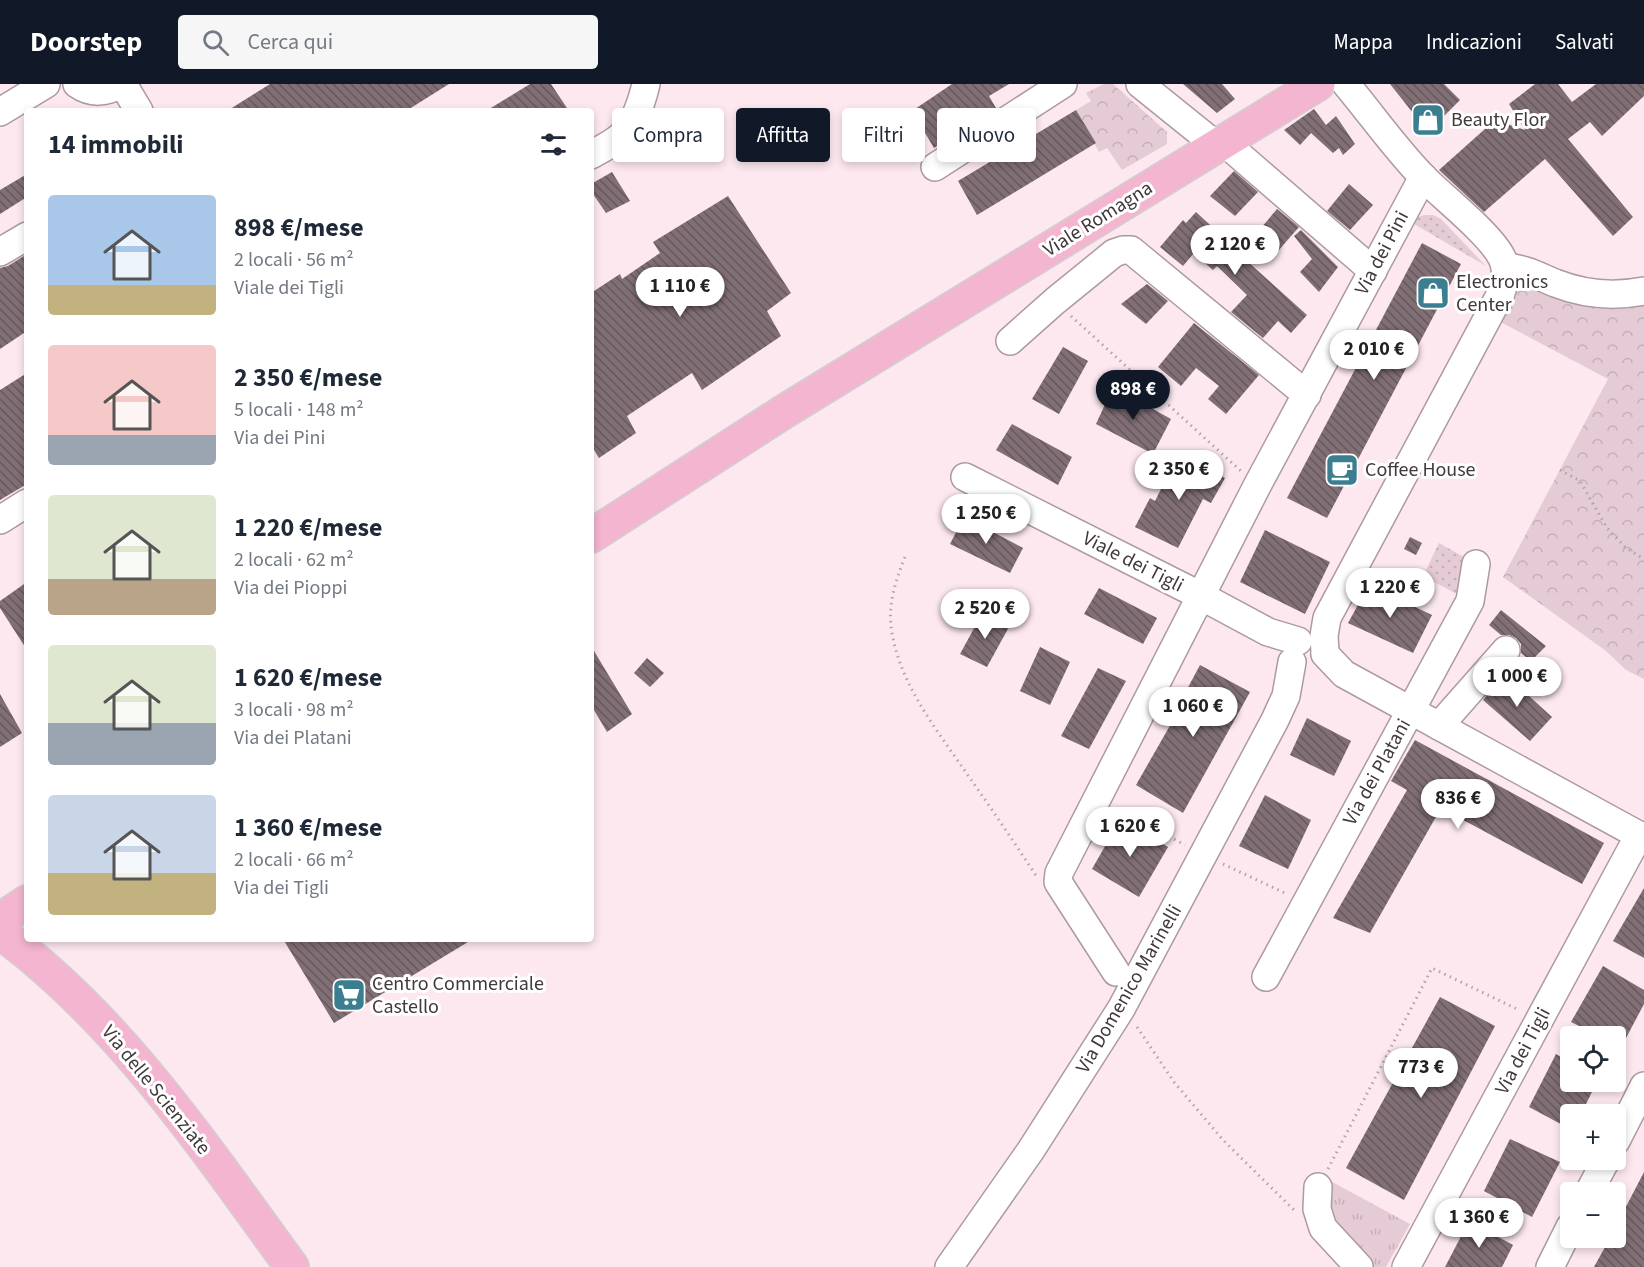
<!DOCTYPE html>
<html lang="it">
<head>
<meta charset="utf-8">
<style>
	body { margin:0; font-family:"Source Sans 3",sans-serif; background:#f6f6f7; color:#1f2937; height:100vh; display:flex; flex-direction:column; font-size:22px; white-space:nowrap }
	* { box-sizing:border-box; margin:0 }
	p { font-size:20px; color:#747a83 }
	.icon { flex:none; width:33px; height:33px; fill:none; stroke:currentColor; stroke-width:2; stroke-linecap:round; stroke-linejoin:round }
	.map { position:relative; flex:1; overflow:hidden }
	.side { position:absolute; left:24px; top:24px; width:570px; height:834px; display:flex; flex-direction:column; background:#fff; border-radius:6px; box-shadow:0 3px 9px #0003 }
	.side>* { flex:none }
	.hud { position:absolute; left:612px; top:24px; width:570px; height:54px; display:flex; gap:12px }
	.tools { position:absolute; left:1560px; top:942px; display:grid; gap:12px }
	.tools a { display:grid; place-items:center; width:66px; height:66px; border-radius:6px; background:#fff; box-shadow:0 3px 9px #0003; font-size:30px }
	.price { position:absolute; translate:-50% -51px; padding:0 14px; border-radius:21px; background:#fff; color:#222; font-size:20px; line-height:39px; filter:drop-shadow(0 2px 3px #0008) }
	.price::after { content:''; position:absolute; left:50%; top:36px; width:18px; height:14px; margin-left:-9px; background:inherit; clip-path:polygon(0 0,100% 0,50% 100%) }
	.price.current { background:#111827; color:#fff }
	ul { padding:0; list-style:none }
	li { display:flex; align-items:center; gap:18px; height:150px; padding:0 24px }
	li span { display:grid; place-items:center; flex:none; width:168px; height:120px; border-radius:6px; color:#555 }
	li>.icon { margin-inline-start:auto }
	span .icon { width:72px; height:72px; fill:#fffc; stroke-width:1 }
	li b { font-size:26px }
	h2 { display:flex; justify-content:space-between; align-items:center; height:72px; padding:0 24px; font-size:26px }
	.tag { padding:0 21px; border-radius:6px; background:#fff; box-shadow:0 3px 9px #0003; font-size:21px; line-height:54px }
	.tag.current { background:#111827; color:#fff }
	header { display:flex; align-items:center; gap:36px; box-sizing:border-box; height:84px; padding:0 30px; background:#111827; color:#fff }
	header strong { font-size:28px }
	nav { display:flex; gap:33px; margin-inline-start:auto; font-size:21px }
	.search { width:420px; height:54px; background:#f6f6f7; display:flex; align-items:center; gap:15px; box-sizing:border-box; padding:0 21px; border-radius:6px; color:#747a83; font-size:22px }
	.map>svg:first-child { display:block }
	.grass { fill:url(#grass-tufts) }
	.park { fill:url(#park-crowns) }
	.garden { fill:url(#garden-dots) }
	.building { fill:url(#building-back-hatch) }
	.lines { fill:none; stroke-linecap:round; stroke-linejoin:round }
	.minor-casing { stroke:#ad9aa1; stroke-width:30 }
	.major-casing { stroke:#d1cfd0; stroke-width:36 }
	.path { stroke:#b3a3a9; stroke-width:3; stroke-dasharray:1.5 4.5; stroke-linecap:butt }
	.minor { stroke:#fff; stroke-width:27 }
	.major { stroke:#f4b5d1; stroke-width:33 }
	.labels { text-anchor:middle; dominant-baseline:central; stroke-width:6; stroke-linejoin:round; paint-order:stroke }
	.poi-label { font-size:20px; fill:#41393c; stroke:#fff; text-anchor:start }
	.street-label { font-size:20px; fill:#41393c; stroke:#fff }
</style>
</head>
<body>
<header>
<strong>Doorstep</strong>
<div class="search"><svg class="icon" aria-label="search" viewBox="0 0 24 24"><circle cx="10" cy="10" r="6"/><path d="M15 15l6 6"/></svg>Cerca qui</div>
<nav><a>Mappa</a><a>Indicazioni</a><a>Salvati</a></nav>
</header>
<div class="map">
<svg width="1644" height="1183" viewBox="0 0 1644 1183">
	<defs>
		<pattern id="grass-tufts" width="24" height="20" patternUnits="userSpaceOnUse" patternTransform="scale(1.5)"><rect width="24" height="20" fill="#e5cbd5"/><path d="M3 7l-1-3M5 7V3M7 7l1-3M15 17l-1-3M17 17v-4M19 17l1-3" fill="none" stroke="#c6afb8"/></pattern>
		<pattern id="park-crowns" width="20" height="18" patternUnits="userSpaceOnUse" patternTransform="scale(1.5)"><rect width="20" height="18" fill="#e5cbd5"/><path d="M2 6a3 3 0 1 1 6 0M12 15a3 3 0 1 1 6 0" fill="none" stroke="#c6afb8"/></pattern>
		<pattern id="garden-dots" width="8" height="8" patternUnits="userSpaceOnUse" patternTransform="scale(1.5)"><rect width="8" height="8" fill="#e5cbd5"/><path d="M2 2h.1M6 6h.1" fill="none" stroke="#c6afb8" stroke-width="1.8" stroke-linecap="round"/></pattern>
		<pattern id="building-back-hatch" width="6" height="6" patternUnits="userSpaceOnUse" patternTransform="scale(1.5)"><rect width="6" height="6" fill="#816f76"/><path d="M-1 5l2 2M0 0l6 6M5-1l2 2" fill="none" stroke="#66585d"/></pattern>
	</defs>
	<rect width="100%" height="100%" fill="#fde8f0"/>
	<path class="grass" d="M 1323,1093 L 1410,1140 L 1386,1183 L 1367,1183 L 1329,1140 Z"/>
	<g class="park">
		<path d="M 1104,0 L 1113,0 L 1167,48 L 1167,60 L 1122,86 L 1107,64 L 1099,68 L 1076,26 L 1091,17 L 1086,9 Z"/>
		<path d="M 1505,197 L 1644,207 L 1644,595 L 1626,586 L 1606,567 L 1503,493 L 1608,295 L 1489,232 Z"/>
	</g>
	<g class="garden">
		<path d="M 1424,131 L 1433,131 L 1441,135 L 1486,182 L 1414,140 L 1418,133 Z"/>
		<path d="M 1439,459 L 1476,480 L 1470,517 L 1423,492 Z"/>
	</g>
	<g class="building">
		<path d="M 270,0 L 449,0 L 406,27 L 227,27 Z"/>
		<path d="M 530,0 L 551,0 L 569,27 L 486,27 Z"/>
		<path d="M 952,0 L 1009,0 L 989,12 L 996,24 L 934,64 L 912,27 Z"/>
		<path d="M 1183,0 L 1222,0 L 1235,15 L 1217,29 Z"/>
		<path d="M 1390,0 L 1444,0 L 1460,16 L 1428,48 Z"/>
		<path d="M 1535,0 L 1558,0 L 1572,18 L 1596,0 L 1644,0 L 1644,12 L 1602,52 L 1590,38 L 1568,55 L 1633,133 L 1613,152 L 1545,75 L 1484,128 L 1439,86 L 1495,36 L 1525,46 L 1509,20 Z"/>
		<path d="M 1314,25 L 1326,41 L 1336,32 L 1355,60 L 1343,71 L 1339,64 L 1333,69 L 1311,49 L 1300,61 L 1284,46 Z"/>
		<path d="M 1076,26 L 1096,59 L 977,131 L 958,97 Z"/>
		<path d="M 1234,87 L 1258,108 L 1235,132 L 1210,112 Z"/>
		<path d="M 612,88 L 630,117 L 606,129 L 591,107 L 591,100 Z"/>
		<path d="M 27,90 L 27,113 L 0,130 L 0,106 Z"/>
		<path d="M 1349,100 L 1373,121 L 1350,146 L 1327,127 Z"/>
		<path d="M 728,112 L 791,209 L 767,227 L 781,252 L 702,306 L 692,289 L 627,332 L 636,349 L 599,374 L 591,361 L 591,209 L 620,190 L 622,195 L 660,169 L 653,158 Z"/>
		<path d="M 1277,125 L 1299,143 L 1278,167 L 1256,150 Z"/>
		<path d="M 1196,128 L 1220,150 L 1218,151 L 1307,231 L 1291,249 L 1278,237 L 1263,254 L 1231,228 L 1247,211 L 1217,182 L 1213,186 L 1194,169 L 1183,182 L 1160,163 L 1183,136 L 1186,139 Z"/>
		<path d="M 1301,146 L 1338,183 L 1319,208 L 1300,188 L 1312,175 L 1294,152 Z"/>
		<path d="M 1422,159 L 1461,180 L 1327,434 L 1287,414 Z"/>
		<path d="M 27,170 L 27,247 L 0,265 L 0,184 L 8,182 Z"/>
		<path d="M 1147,200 L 1168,217 L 1146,240 L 1121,220 Z"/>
		<path d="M 1194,239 L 1259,291 L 1226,330 L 1208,315 L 1219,302 L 1196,284 L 1181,302 L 1158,283 Z"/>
		<path d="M 1063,263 L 1088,277 L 1059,330 L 1032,315 Z"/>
		<path d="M 27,289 L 27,400 L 0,416 L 0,306 Z"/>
		<path d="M 1113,303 L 1171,335 L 1153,370 L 1096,340 Z"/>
		<path d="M 1012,340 L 1072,373 L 1058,401 L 996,366 Z"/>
		<path d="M 1179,369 L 1225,394 L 1211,419 L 1203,415 L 1178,464 L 1135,443 L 1150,414 L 1155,417 Z"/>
		<path d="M 964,433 L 1023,464 L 1010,489 L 950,460 Z"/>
		<path d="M 1265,446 L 1330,478 L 1305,530 L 1240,498 Z"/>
		<path d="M 1410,453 L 1422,459 L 1416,471 L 1404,465 Z"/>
		<path d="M 27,498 L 27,566 L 0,524 L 0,517 Z"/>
		<path d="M 1369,501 L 1432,531 L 1413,569 L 1348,539 Z"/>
		<path d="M 1099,504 L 1157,534 L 1143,560 L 1084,530 Z"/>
		<path d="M 1501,526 L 1546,562 L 1531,577 L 1521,569 L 1521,560 L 1516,554 L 1509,551 L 1501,551 L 1489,541 Z"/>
		<path d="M 983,528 L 1009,543 L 987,583 L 960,570 Z"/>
		<path d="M 591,562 L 632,630 L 607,648 L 591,621 Z"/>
		<path d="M 1040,563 L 1070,578 L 1050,621 L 1020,607 Z"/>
		<path d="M 647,574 L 664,589 L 650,603 L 634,589 Z"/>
		<path d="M 1200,581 L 1250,608 L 1183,729 L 1136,701 L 1172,638 L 1170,637 Z"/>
		<path d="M 1098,584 L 1126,597 L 1089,665 L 1061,652 Z"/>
		<path d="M 1505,590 L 1552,633 L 1530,657 L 1483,616 Z"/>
		<path d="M 0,610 L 22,649 L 0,663 Z"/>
		<path d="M 1307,634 L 1351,657 L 1334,692 L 1290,671 Z"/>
		<path d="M 1415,656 L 1604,759 L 1582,800 L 1441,724 L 1370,849 L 1333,834 L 1407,706 L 1391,697 Z"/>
		<path d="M 1265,711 L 1311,736 L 1288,785 L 1239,762 Z"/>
		<path d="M 1120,736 L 1168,763 L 1139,813 L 1092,785 Z"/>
		<path d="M 1644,804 L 1644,874 L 1613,857 Z"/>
		<path d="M 283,855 L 473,855 L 334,939 Z"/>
		<path d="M 1603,882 L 1644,906 L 1644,920 L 1616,973 L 1616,952 L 1599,952 L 1571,938 Z"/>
		<path d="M 1440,913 L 1495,942 L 1404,1116 L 1346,1084 Z"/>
		<path d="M 1556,970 L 1570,978 L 1570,998 L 1597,998 L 1581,1030 L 1570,1030 L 1570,1045 L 1529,1023 Z"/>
		<path d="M 1510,1055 L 1560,1078 L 1532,1133 L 1484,1107 Z"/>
		<path d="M 1644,1088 L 1644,1183 L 1594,1183 L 1610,1154 L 1616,1154 L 1616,1142 Z"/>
		<path d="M 1469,1137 L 1513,1161 L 1502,1183 L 1445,1183 Z"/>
	</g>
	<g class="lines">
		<defs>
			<g id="minor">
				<path d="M 77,0 C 91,10 107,9 120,0"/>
				<path d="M 123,0 L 139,27"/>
				<path d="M 1140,0 L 1217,62"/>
				<path d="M 0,28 L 46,0"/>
				<path d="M 1224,58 L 1373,187"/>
				<path d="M 591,71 C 601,65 612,60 620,53 C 635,41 642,17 646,0"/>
				<path d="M 935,83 L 1063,0"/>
				<path d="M 0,168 L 27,152"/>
				<path d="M 1505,183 C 1526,185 1536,191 1555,199 C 1583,210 1614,213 1644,207"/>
				<path d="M 1010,257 L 1055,217 L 1114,169 L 1123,166 L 1131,166 L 1307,311"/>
				<path d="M 965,393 L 1201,512 L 1268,548 L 1298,557"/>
				<path d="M 0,436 L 27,419"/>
				<path d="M 1325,568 L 1324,552 L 1327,534 L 1501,209 C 1505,197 1508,186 1502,174 C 1491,151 1445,115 1425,95 C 1397,67 1372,31 1346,0"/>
				<path d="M 1325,570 L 1344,590 L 1644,754"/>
				<path d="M 1439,642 L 1506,566"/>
				<path d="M 1116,888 L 1058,798 L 1059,789 L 1257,402 L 1423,93"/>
				<path d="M 1266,893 L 1470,517 L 1476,480"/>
				<path d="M 1616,1057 L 1644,1002"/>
				<path d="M 1318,1103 L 1317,1125 L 1323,1144 L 1359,1183"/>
				<path d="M 1589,1108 L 1606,1076"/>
				<path d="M 949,1183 L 1031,1066 L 1121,925 L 1275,636 L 1286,612 L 1292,578"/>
				<path d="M 1406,1183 L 1639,751"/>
				<path d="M 1550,1183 L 1570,1143"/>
			</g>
			<g id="major">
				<path d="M 591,452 L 785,327 L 1318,0"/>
				<path d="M 0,836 L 27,818"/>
				<path d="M 0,848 C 121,937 204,1063 292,1183"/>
			</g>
		</defs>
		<use href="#minor" class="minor-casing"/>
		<use href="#major" class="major-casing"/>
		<g class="path">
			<path d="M 1071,232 L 1242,388"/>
			<path d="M 1560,386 L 1580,397 L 1607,444 L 1626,464 L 1644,475"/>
			<path d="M 905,473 C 895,498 887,522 892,549 C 901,602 937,646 967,690 C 991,724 1014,758 1037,793"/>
			<path d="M 1116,724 L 1185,761"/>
			<path d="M 1223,780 L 1287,810"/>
			<path d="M 1137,943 L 1174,998 L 1223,1056 L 1296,1128"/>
			<path d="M 1328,1085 L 1432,884 L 1519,926"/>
		</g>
		<use href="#minor" class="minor"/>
		<use href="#major" class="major"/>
	</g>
	<defs>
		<symbol id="shop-square" viewBox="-11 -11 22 22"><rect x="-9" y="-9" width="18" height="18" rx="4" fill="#3b7e8f" stroke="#fff"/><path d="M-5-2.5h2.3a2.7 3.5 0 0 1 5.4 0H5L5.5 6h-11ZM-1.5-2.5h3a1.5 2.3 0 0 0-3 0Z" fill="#fff"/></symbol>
		<symbol id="cafe-square" viewBox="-11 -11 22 22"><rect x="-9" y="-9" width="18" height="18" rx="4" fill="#3b7e8f" stroke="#fff"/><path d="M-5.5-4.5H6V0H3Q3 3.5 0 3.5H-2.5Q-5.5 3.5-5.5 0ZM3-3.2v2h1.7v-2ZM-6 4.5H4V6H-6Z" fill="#fff"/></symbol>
		<symbol id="supermarket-square" viewBox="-11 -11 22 22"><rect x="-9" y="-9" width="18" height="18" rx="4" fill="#3b7e8f" stroke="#fff"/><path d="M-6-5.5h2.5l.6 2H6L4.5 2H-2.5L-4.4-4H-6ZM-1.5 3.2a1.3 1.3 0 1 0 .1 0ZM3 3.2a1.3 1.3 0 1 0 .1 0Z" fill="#fff"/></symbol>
	</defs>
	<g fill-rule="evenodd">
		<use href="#shop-square" x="1409" y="17" width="38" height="38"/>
		<use href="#shop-square" x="1414" y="190" width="38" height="38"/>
		<use href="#cafe-square" x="1323" y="367" width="38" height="38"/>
		<use href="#supermarket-square" x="330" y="892" width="38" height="38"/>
	</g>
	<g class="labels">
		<g class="poi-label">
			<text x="1451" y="36">Beauty Flor</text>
			<text x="1456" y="198">Electronics<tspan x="1456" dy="23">Center</tspan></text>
			<text x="1365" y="386">Coffee House</text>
			<text x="372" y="900">Centro Commerciale<tspan x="372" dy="23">Castello</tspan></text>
		</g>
		<g class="street-label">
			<text transform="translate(1098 135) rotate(-32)">Viale Romagna</text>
			<text transform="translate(1382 169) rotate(-62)">Via dei Pini</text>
			<text transform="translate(1133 478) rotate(27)">Viale dei Tigli</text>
			<text transform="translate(1377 688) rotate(-61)">Via dei Platani</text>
			<text transform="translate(1129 905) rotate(-60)">Via Domenico Marinelli</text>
			<text transform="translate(1523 967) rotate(-62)">Via dei Tigli</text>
			<text transform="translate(156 1006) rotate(51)">Via delle Scienziate</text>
		</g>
	</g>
</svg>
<div class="tools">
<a><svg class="icon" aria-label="locate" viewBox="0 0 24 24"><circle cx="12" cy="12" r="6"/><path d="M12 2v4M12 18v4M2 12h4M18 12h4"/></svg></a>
<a>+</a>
<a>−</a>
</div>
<b class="price" style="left:1235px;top:192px">2 120 €</b>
<b class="price" style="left:680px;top:234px">1 110 €</b>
<b class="price" style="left:1374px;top:297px">2 010 €</b>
<b class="price current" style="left:1133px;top:337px">898 €</b>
<b class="price" style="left:1179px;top:417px">2 350 €</b>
<b class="price" style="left:986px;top:461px">1 250 €</b>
<b class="price" style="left:1390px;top:535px">1 220 €</b>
<b class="price" style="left:985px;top:556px">2 520 €</b>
<b class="price" style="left:1517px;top:624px">1 000 €</b>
<b class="price" style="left:1193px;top:654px">1 060 €</b>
<b class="price" style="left:1458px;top:746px">836 €</b>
<b class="price" style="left:1130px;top:774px">1 620 €</b>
<b class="price" style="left:1421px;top:1015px">773 €</b>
<b class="price" style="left:1479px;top:1165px">1 360 €</b>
<div class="hud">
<a class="tag">Compra</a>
<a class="tag current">Affitta</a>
<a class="tag">Filtri</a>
<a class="tag">Nuovo</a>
</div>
<section class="side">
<h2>14 immobili<svg class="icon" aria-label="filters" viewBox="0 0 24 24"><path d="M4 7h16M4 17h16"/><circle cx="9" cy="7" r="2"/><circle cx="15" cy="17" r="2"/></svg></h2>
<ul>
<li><span style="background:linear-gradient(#a9c7e8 75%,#c2b280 0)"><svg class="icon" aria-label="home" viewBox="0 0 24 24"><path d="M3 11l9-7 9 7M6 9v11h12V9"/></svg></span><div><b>898 €/mese</b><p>2 locali · 56 m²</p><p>Viale dei Tigli</p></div></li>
<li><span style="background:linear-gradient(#f6c9c9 75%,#9aa5b1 0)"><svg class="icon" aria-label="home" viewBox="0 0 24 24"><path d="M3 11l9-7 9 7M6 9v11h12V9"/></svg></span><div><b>2 350 €/mese</b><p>5 locali · 148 m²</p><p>Via dei Pini</p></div></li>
<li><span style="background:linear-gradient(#dfe7d0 70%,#b9a48a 0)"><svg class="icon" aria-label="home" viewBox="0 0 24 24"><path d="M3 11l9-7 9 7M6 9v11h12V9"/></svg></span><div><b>1 220 €/mese</b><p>2 locali · 62 m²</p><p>Via dei Pioppi</p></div></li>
<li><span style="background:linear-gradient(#dfe7d0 65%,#9aa5b1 0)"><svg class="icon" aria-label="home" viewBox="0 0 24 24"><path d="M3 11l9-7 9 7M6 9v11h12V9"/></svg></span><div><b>1 620 €/mese</b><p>3 locali · 98 m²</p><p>Via dei Platani</p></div></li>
<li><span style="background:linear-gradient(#c9d6e8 65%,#c2b280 0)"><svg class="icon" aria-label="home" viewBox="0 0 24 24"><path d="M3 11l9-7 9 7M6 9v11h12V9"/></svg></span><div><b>1 360 €/mese</b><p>2 locali · 66 m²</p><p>Via dei Tigli</p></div></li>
</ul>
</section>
</div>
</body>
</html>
